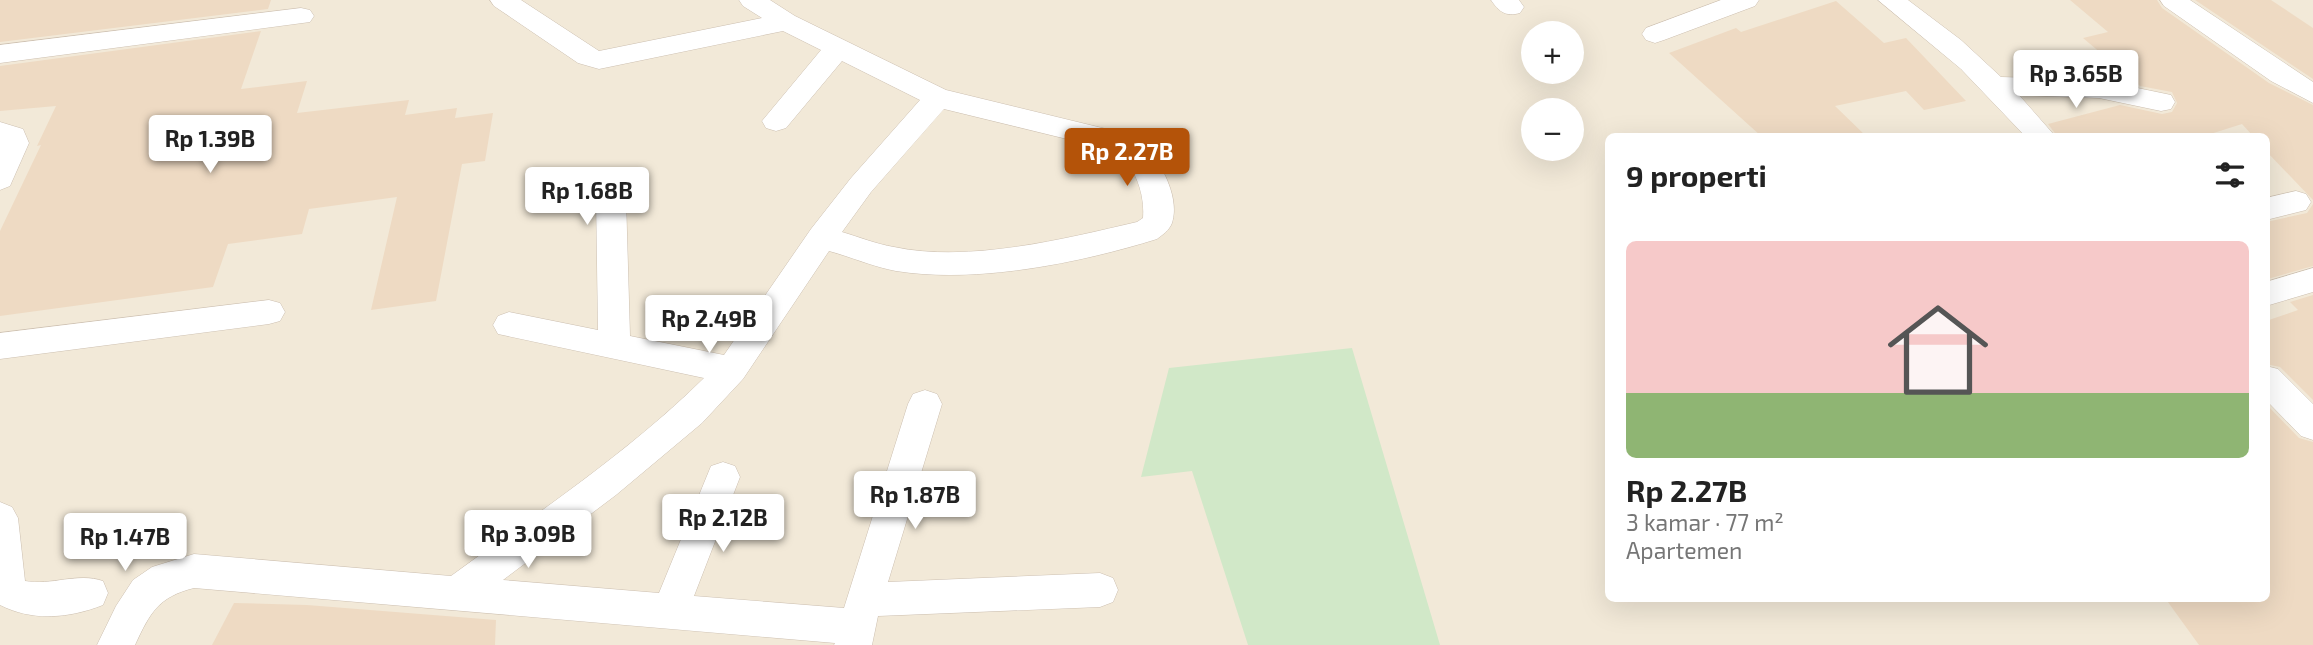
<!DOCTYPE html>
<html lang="id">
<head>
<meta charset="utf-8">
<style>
	body { margin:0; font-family:"Exo 2",sans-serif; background:#f2f2f2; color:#222; height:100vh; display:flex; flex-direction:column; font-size:26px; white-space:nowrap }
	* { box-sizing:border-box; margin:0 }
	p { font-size:23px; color:#767676 }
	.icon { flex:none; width:38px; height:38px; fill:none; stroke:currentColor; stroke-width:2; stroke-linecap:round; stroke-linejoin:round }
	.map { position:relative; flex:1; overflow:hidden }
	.drawer { position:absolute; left:1605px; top:133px; width:665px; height:469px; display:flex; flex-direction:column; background:#fff; border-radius:10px; box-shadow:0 7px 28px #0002 }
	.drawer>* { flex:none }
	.fabs { position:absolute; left:1521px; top:21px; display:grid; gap:14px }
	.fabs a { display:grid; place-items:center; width:63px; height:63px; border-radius:50%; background:#fff; box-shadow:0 7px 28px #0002; font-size:35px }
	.price { position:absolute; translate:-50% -60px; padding:0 16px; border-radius:7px; background:#fff; color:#222; font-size:23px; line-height:46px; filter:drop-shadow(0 2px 4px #0008) }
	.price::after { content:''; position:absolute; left:50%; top:42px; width:21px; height:16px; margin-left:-10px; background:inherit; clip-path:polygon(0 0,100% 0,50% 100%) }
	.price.on { background:#b45309; color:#fff }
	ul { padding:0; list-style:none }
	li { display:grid; align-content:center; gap:14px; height:371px; padding:0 21px }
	li span { display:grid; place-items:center; height:217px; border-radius:10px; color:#555 }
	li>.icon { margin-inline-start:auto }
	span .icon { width:126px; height:126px; fill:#fffc; stroke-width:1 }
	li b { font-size:30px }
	h2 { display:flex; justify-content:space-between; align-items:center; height:84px; padding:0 21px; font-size:30px }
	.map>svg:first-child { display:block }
	.residential { fill:#f2e9d8; fill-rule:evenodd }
	.green { fill:#d1e8c8 }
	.building { fill:#eedac3 }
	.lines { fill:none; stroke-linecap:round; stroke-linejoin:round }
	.minor-casing { stroke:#ccbfb0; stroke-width:1 }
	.minor { fill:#fff; fill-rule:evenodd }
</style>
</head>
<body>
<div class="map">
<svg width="2313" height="645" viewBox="0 0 2313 645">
	<rect width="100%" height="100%" fill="#fbf6e9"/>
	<path class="residential" d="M 0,0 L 2313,0 L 2313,645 L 0,645 ZM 1533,33 L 1572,33 L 1572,72 L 1533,72 ZM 1533,110 L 1572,110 L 1572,149 L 1533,149 ZM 1608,136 L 2266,136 L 2266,598 L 1608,598 Z"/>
	<path class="green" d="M 1352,348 L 1440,645 L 1248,645 L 1192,471 L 1141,477 L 1169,368 Z"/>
	<g class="building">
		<path d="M 0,0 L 271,0 L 268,9 L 0,42 Z"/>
		<path d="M 2070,0 L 2157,0 L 2162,8 L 2269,83 L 2313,105 L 2313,200 L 2266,151 L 2266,136 L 2253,136 L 2242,124 L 2204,136 L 2057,136 L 2048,124 L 2120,105 L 2162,114 L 2172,112 L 2177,103 L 2172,92 L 2140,86 L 2083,38 L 2108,32 Z"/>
		<path d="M 2195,0 L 2271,0 L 2313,28 L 2313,79 Z"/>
		<path d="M 1836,1 L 1884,43 L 1906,38 L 1966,101 L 1924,110 L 1906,91 L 1835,106 L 1866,136 L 1761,136 L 1669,53 L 1736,28 L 1741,32 Z"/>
		<path d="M 261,31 L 241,89 L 307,81 L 297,113 L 409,100 L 405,115 L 457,108 L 455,118 L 493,113 L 485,161 L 462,164 L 436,301 L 371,310 L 397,197 L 309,209 L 302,234 L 228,244 L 213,287 L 0,316 L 0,231 L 41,145 L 37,146 L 56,106 L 0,111 L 0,66 Z"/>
		<path d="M 2313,204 L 2313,266 L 2268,279 L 2266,222 L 2307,213 Z"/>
		<path d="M 2313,295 L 2313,400 L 2280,367 L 2266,364 L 2266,321 L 2298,310 L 2290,302 Z"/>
		<path d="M 2266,404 L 2299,438 L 2313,442 L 2313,645 L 2199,645 L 2165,598 L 2266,598 Z"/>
		<path d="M 234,603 L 307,605 L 496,620 L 495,645 L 212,645 Z"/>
	</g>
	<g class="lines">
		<defs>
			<g id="minor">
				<path d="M 490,0 L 521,0 L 599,51 L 762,18 L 743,6 L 739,0 L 770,0 L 795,16 L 946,90 L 1139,137 C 1157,157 1181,194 1172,223 C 1169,231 1162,235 1157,239 C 1080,263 976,284 896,271 C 874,267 851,257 829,251 L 743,379 L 702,423 L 616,495 L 503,580 L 659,593 L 711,466 L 723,462 L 735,466 L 740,477 L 694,596 L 844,608 L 908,404 L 913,394 L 925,390 L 937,394 L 942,404 L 888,582 L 1100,573 L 1113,578 L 1118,590 L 1113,602 L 1100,607 L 878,616 L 872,645 L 834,645 L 835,643 L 194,588 C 158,597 150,613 135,645 L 97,645 L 116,606 L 133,580 L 152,567 L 194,554 L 451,576 C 537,513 628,453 704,378 L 498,334 L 493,325 L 498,316 L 509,312 L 598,330 L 596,198 L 601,190 L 611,187 L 621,190 L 626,198 L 630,336 L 724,355 L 811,229 L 851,178 L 920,100 L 842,61 L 786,128 L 776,131 L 766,128 L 762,121 L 821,50 L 783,31 L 599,69 L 578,63 L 494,6 ZM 944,109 L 1120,152 C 1135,170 1145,193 1143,218 L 1137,222 C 1064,239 968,263 894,247 C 876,244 859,237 842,232 L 871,192 Z"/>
				<path d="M 1491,0 L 1519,0 L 1524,7 L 1520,13 C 1506,17 1499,12 1491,0 Z"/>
				<path d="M 1721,0 L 1759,0 L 1755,6 L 1664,40 L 1655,43 L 1646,40 L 1642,34 L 1646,28 Z"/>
				<path d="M 1878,0 L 1908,0 L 1961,40 L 2001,77 L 2099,80 L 2171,95 L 2175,102 L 2171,109 L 2161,111 L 2099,98 L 2019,95 L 2055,136 L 2025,136 L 1961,69 Z"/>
				<path d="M 2160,0 L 2190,0 L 2313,82 L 2313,103 L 2271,81 L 2164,6 Z"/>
				<path d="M 301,8 L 310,10 L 314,16 L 310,22 L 0,63 L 0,45 Z"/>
				<path d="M 0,122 L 23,129 L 29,143 L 10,186 L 0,190 Z"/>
				<path d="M 2296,191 L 2306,194 L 2311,202 L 2306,210 L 2266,220 L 2266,198 Z"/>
				<path d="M 2313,268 L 2313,292 L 2266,306 L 2266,282 Z"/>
				<path d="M 269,300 L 280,303 L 285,312 L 280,321 L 269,324 L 0,359 L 0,333 Z"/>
				<path d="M 2266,366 L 2278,369 L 2313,404 L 2313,440 L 2301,436 L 2266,400 Z"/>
				<path d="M 0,502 L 12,507 L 18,518 L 25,581 C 51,586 78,572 103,581 L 108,593 L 103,605 C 70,618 33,622 0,605 Z"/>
			</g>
		</defs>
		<use href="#minor" class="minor-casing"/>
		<use href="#minor" class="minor"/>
	</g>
</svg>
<div class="fabs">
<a>+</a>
<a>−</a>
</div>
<b class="price" style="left:2076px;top:110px">Rp 3.65B</b>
<b class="price" style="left:210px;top:175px">Rp 1.39B</b>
<b class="price on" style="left:1127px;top:188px">Rp 2.27B</b>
<b class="price" style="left:587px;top:227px">Rp 1.68B</b>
<b class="price" style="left:709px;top:355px">Rp 2.49B</b>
<b class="price" style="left:915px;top:531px">Rp 1.87B</b>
<b class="price" style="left:723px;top:554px">Rp 2.12B</b>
<b class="price" style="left:528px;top:570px">Rp 3.09B</b>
<b class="price" style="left:125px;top:573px">Rp 1.47B</b>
<section class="drawer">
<h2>9 properti<svg class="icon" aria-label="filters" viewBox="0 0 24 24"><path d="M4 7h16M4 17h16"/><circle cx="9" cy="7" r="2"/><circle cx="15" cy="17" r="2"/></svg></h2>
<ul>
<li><span style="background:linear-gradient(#f6c9c9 70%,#8fb573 0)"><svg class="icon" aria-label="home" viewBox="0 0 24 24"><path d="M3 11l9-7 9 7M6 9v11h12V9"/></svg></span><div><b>Rp 2.27B</b><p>3 kamar · 77 m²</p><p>Apartemen</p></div></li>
</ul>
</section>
</div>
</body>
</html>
